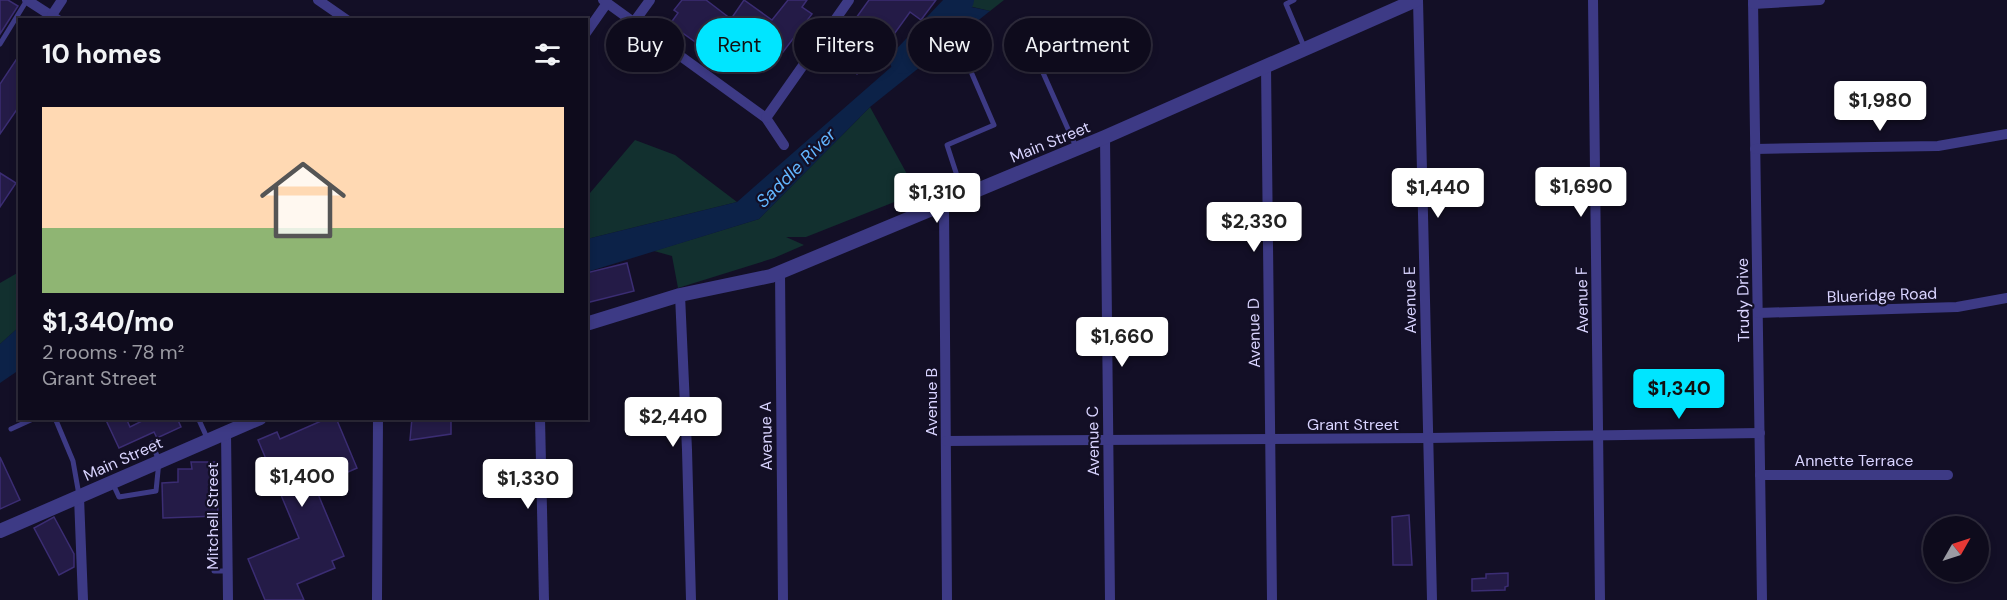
<!DOCTYPE html>
<html lang="en">
<head>
<meta charset="utf-8">
<style>
	body { margin:0; font-family:"DM Sans",sans-serif; background:#171425; color:#f1f3f6; height:100vh; display:flex; flex-direction:column; font-size:22px; white-space:nowrap }
	* { box-sizing:border-box; margin:0 }
	p { font-size:20px; color:#9b9ba3 }
	.icon { flex:none; width:33px; height:33px; fill:none; stroke:currentColor; stroke-width:2; stroke-linecap:round; stroke-linejoin:round }
	.map { position:relative; flex:1; overflow:hidden }
	.side { position:absolute; left:18px; top:18px; width:570px; height:402px; display:flex; flex-direction:column; background:#0e0b1c; border-radius:0px; box-shadow:0 3px 9px #0003,0 0 0 2px #2e2b3b }
	.side>* { flex:none }
	.hud { position:absolute; left:606px; top:18px; width:570px; height:54px; display:flex; gap:12px }
	.needle { width:39px; rotate:51deg }
	.controls { position:absolute; left:1923px; top:516px; display:grid; gap:12px }
	.controls a { display:grid; place-items:center; width:66px; height:66px; border-radius:50%; background:#0e0b1c; box-shadow:0 3px 9px #0003,0 0 0 2px #2e2b3b; font-size:30px }
	.price { position:absolute; translate:-50% -51px; padding:0 14px; border-radius:6px; background:#fff; color:#222; font-size:20px; line-height:39px; filter:drop-shadow(0 2px 3px #0008) }
	.price::after { content:''; position:absolute; left:50%; top:36px; width:18px; height:14px; margin-left:-9px; background:inherit; clip-path:polygon(0 0,100% 0,50% 100%) }
	.price.current { background:#00e5ff; color:#111 }
	ul { padding:0; list-style:none }
	li { display:grid; align-content:center; gap:12px; height:318px; padding:0 24px }
	li+li { border-top:2px solid #2e2b3b }
	li span { display:grid; place-items:center; height:186px; border-radius:0px; color:#555 }
	li>.icon { margin-inline-start:auto }
	span .icon { width:108px; height:108px; fill:#fffc; stroke-width:1 }
	li b { font-size:26px }
	h2 { display:flex; justify-content:space-between; align-items:center; height:72px; padding:0 24px; font-size:26px }
	.chip { padding:0 21px; border-radius:27px; background:#0e0b1c; box-shadow:0 3px 9px #0003,0 0 0 2px #2e2b3b; font-size:21px; line-height:54px }
	.chip.current { background:#00e5ff; color:#111 }
	.map>svg:first-child { display:block }
	.green { fill:#12302f }
	.water { fill:#0c2248 }
	.lines { fill:none; stroke-linecap:round; stroke-linejoin:round }
	.river { stroke:#0c2248; stroke-width:26 }
	.building { fill:#241b47; stroke:#3b2d73; stroke-width:1.5 }
	.service { stroke:#3d3a85; stroke-width:5 }
	.minor { stroke:#3d3a85; stroke-width:10 }
	.tertiary { stroke:#3d3a85; stroke-width:14 }
	.labels { text-anchor:middle; dominant-baseline:central; stroke-width:4.5; stroke-linejoin:round; paint-order:stroke }
	.street-label { font-size:16px; fill:#d9d4ff; stroke:#130f26 }
	.water-label { font-size:18px; font-style:italic; fill:#62b6ff; stroke:#130f26 }
</style>
</head>
<body>
<div class="map">
<svg width="2007" height="600" viewBox="0 0 2007 600">
	<rect width="100%" height="100%" fill="#130f26"/>
	<g class="green">
		<path d="M 943,0 L 1004,0 L 990,11 Z"/>
		<path d="M 870,107 L 907,174 L 907,197 L 806,237 L 786,237 L 804,245 L 774,258 L 678,288 L 672,256 L 654,251 L 759,219 Z"/>
		<path d="M 635,140 L 675,155 L 737,202 L 587,239 L 586,191 L 590,193 Z"/>
		<path d="M 19,272 L 19,327 L 0,344 L 0,283 Z"/>
	</g>
	<g class="water">
		<path d="M 962,5 L 990,11 L 870,107 L 759,219 L 587,272 L 587,239 L 737,202 Z"/>
		<path d="M 19,327 L 19,370 L 0,383 L 0,344 Z"/>
	</g>
	<g class="lines">
		<path class="river" d="M 903,61 L 961,0"/>
	</g>
	<g class="building">
		<path d="M 0,0 L 8,0 L 18,6 L 0,34 Z"/>
		<path d="M 682,0 L 706,0 L 731,19 L 744,0 L 772,20 L 788,0 L 807,0 L 802,7 L 812,14 L 783,52 L 760,35 L 757,39 L 736,24 L 719,46 L 715,42 L 708,51 L 670,24 L 678,13 L 674,10 Z"/>
		<path d="M 869,0 L 936,0 L 921,20 L 910,12 L 887,44 L 882,40 L 857,74 L 830,54 Z"/>
		<path d="M 20,54 L 20,105 L 0,134 L 0,84 Z"/>
		<path d="M 0,173 L 16,183 L 0,207 Z"/>
		<path d="M 627,263 L 634,291 L 586,303 L 586,273 Z"/>
		<path d="M 105,418 L 126,418 L 130,427 L 148,418 L 177,418 L 181,427 L 157,438 L 154,432 L 119,448 Z"/>
		<path d="M 328,418 L 336,418 L 357,468 L 339,476 L 334,465 L 310,475 L 344,556 L 332,561 L 335,568 L 297,584 L 304,600 L 265,600 L 248,559 L 299,538 L 258,440 L 277,432 L 280,439 Z"/>
		<path d="M 412,418 L 451,418 L 451,434 L 410,440 Z"/>
		<path d="M 0,457 L 20,500 L 0,509 Z"/>
		<path d="M 191,462 L 216,462 L 218,516 L 163,518 L 162,483 L 178,482 L 178,469 L 192,469 Z"/>
		<path d="M 1409,515 L 1412,565 L 1393,565 L 1392,517 Z"/>
		<path d="M 54,517 L 74,554 L 74,567 L 59,575 L 34,528 Z"/>
		<path d="M 1508,573 L 1508,586 L 1505,587 L 1505,590 L 1472,591 L 1472,579 L 1486,578 L 1486,574 Z"/>
	</g>
	<g class="lines">
		<g class="service">
			<path d="M 1294,0 L 1286,4 L 1305,49"/>
			<path d="M 1020,21 L 1076,147"/>
			<path d="M 0,44 L 27,0"/>
			<path d="M 963,194 L 947,145 L 994,125 L 972,74"/>
			<path d="M 55,418 L 73,461 L 79,495"/>
			<path d="M 199,420 L 208,440"/>
			<path d="M 11,429 L 35,418"/>
			<path d="M 113,484 L 119,497 L 156,491 L 159,461 L 152,443"/>
			<path d="M 214,571 L 227,571"/>
		</g>
		<g class="minor">
			<path d="M 27,0 L 58,20"/>
			<path d="M 318,0 L 347,20"/>
			<path d="M 603,0 L 766,118 L 784,145"/>
			<path d="M 1418,0 L 1432,600"/>
			<path d="M 1593,0 L 1600,600"/>
			<path d="M 1753,0 L 1762,600"/>
			<path d="M 1753,4 L 1820,0"/>
			<path d="M 52,15 L 62,0"/>
			<path d="M 634,22 L 650,0"/>
			<path d="M 586,33 L 607,3"/>
			<path d="M 1266,66 L 1272,600"/>
			<path d="M 766,118 L 849,0"/>
			<path d="M 1105,137 L 1110,600"/>
			<path d="M 1755,149 L 1938,146 L 2007,134"/>
			<path d="M 944,204 L 947,600"/>
			<path d="M 780,272 L 783,600"/>
			<path d="M 680,295 L 687,450 L 691,600"/>
			<path d="M 1758,313 L 1957,307 L 2007,298"/>
			<path d="M 540,418 L 544,600"/>
			<path d="M 226,432 L 228,600"/>
			<path d="M 946,441 L 1429,438 L 1760,433"/>
			<path d="M 1760,475 L 1948,475"/>
			<path d="M 79,497 L 83,600"/>
			<path d="M 377,600 L 378,418"/>
		</g>
		<g class="tertiary">
			<path d="M 586,324 L 680,295 L 771,276 L 1105,137 L 1416,0"/>
			<path d="M 0,531 L 260,418"/>
		</g>
	</g>
	<g class="labels">
		<g class="street-label">
			<text transform="translate(1050 142) rotate(-22)">Main Street</text>
			<text transform="translate(1882 295) rotate(-2)">Blueridge Road</text>
			<text transform="translate(1410 300) rotate(-91)">Avenue E</text>
			<text transform="translate(1582 300) rotate(-91)">Avenue F</text>
			<text transform="translate(1743 300) rotate(-91)">Trudy Drive</text>
			<text transform="translate(1254 333) rotate(-91)">Avenue D</text>
			<text transform="translate(931 402) rotate(-90)">Avenue B</text>
			<text x="1353" y="424">Grant Street</text>
			<text transform="translate(766 436) rotate(-91)">Avenue A</text>
			<text transform="translate(1093 441) rotate(-91)">Avenue C</text>
			<text transform="translate(123 459) rotate(-24)">Main Street</text>
			<text x="1854" y="460">Annette Terrace</text>
			<text transform="translate(212 516) rotate(-90)">Mitchell Street</text>
		</g>
		<g class="water-label">
			<text transform="translate(796 168) rotate(-45)">Saddle River</text>
		</g>
	</g>
</svg>
<div class="controls">
<a><svg class="needle" viewBox="-14 -14 28 28"><path d="M0-13l5 13h-10z" fill="#e53935"/><path d="M0 13l5-13h-10z" fill="#9b9ba3"/></svg></a>
</div>
<b class="price" style="left:1880px;top:132px">$1,980</b>
<b class="price" style="left:1581px;top:218px">$1,690</b>
<b class="price" style="left:1438px;top:219px">$1,440</b>
<b class="price" style="left:937px;top:224px">$1,310</b>
<b class="price" style="left:1254px;top:253px">$2,330</b>
<b class="price" style="left:1122px;top:368px">$1,660</b>
<b class="price current" style="left:1679px;top:420px">$1,340</b>
<b class="price" style="left:673px;top:448px">$2,440</b>
<b class="price" style="left:302px;top:508px">$1,400</b>
<b class="price" style="left:528px;top:510px">$1,330</b>
<div class="hud">
<a class="chip">Buy</a>
<a class="chip current">Rent</a>
<a class="chip">Filters</a>
<a class="chip">New</a>
<a class="chip">Apartment</a>
</div>
<section class="side">
<h2>10 homes<svg class="icon" aria-label="filters" viewBox="0 0 24 24"><path d="M4 7h16M4 17h16"/><circle cx="9" cy="7" r="2"/><circle cx="15" cy="17" r="2"/></svg></h2>
<ul>
<li><span style="background:linear-gradient(#ffd9b3 65%,#8fb573 0)"><svg class="icon" aria-label="home" viewBox="0 0 24 24"><path d="M3 11l9-7 9 7M6 9v11h12V9"/></svg></span><div><b>$1,340/mo</b><p>2 rooms · 78 m²</p><p>Grant Street</p></div></li>
</ul>
</section>
</div>
</body>
</html>
